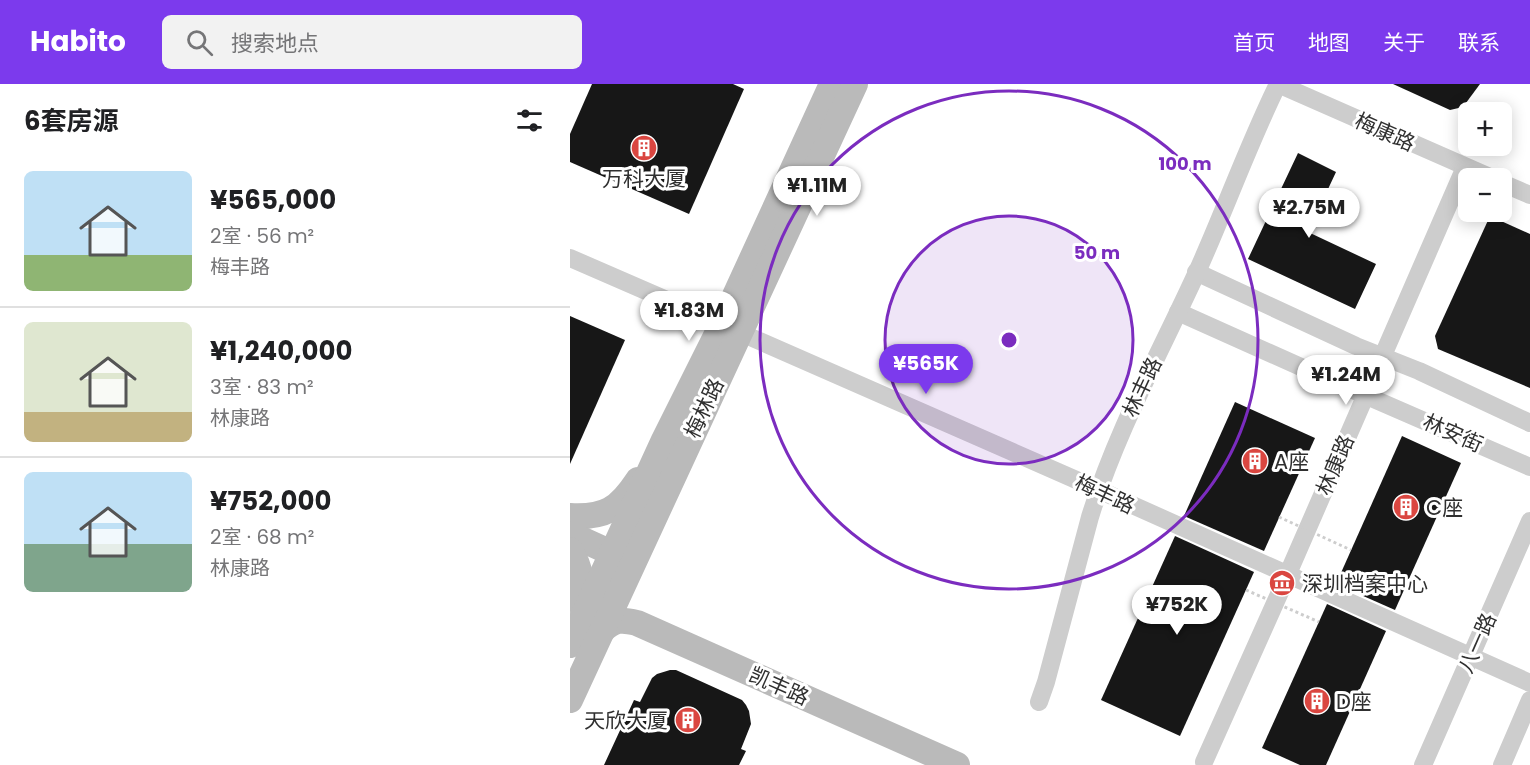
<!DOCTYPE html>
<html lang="zh">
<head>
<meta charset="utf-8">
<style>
	body { margin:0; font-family:Poppins,"Noto Sans SC",sans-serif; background:#f2f2f2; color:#202124; height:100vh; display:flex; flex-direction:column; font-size:22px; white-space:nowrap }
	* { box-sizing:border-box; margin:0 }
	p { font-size:20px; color:#757577 }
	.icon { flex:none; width:33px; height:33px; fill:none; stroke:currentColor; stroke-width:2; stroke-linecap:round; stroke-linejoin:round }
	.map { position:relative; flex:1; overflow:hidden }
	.drawer { display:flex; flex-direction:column; background:#fff; width:570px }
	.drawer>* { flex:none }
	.controls { position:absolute; left:888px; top:18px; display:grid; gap:12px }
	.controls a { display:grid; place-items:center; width:54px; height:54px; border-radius:9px; background:#fff; box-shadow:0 3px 15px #0003; font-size:30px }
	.price { position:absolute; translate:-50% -51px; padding:0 14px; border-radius:21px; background:#fff; color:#222; font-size:20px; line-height:39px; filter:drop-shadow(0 2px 3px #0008) }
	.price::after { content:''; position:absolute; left:50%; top:36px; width:18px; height:14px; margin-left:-9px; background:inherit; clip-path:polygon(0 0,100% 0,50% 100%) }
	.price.active { background:#7c3aed; color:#fff }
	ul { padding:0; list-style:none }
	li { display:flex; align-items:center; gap:18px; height:150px; padding:0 24px }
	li+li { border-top:2px solid #e0e0e0 }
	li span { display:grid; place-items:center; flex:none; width:168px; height:120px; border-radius:9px; color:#555 }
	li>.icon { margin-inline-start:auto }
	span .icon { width:72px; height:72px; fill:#fffc; stroke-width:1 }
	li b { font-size:26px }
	h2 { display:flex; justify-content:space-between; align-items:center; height:72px; padding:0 24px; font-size:26px }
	header { display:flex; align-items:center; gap:36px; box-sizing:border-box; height:84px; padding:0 30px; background:#7c3aed; color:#fff }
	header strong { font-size:28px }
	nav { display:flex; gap:33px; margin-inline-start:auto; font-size:21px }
	.search { width:420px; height:54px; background:#f2f2f2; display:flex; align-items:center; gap:15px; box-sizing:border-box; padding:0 21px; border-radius:9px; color:#757577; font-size:22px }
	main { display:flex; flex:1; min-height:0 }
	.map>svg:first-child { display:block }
	.building { fill:#171717 }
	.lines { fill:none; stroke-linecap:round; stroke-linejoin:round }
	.street { stroke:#cdcdcd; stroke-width:18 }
	.secondary { stroke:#bababa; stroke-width:26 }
	.path-bridge { stroke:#cdcdcd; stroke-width:3; stroke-dasharray:3 3; stroke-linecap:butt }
	.ring { fill:none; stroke:#7b2cbf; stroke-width:3 }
	.labels { text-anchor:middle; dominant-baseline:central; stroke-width:6; stroke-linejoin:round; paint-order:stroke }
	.street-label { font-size:21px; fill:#303030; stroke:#fff }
	.poi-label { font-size:21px; fill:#303030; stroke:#fff; text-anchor:start }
	.centre { fill:#7b2cbf; stroke:#fff; stroke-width:3 }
	.ring-label { font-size:18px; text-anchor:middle; font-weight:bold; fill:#7b2cbf; stroke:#fff; stroke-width:6; stroke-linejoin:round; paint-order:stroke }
</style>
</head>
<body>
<header>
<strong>Habito</strong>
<div class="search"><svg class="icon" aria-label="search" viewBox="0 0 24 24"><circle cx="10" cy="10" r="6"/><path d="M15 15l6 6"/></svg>搜索地点</div>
<nav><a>首页</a><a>地图</a><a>关于</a><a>联系</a></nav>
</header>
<main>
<section class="drawer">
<h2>6套房源<svg class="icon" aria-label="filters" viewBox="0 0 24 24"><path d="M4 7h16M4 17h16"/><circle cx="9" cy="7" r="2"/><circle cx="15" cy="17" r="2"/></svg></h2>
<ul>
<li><span style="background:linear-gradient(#bfe0f5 70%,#8fb573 0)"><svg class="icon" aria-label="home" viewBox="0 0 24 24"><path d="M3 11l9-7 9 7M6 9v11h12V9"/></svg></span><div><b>¥565,000</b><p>2室 · 56 m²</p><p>梅丰路</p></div></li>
<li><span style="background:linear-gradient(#dfe7d0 75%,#c2b280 0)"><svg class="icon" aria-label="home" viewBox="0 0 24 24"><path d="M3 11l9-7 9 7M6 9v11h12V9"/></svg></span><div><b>¥1,240,000</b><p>3室 · 83 m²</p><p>林康路</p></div></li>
<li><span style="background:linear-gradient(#bfe0f5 60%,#7fa58c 0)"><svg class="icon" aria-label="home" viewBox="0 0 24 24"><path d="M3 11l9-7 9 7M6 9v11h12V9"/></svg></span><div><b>¥752,000</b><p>2室 · 68 m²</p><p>林康路</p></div></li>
</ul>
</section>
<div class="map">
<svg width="960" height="681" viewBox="0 0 960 681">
	<rect width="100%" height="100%" fill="#fff"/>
	<g class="building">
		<path d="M 22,0 L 163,0 L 174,5 L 119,130 L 0,78 L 0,50 Z"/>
		<path d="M 823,0 L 910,0 L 893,23 L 880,26 Z"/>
		<path d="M 728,69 L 766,88 L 738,148 L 806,180 L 785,225 L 678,175 Z"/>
		<path d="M 920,132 L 960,150 L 960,304 L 868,265 L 865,252 Z"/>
		<path d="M 0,232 L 55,256 L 0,380 Z"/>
		<path d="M 665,318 L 745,354 L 694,467 L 614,432 Z"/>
		<path d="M 832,352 L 891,379 L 825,526 L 766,500 Z"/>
		<path d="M 605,452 L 684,488 L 610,652 L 531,616 Z"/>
		<path d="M 757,520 L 816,547 L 756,681 L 730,681 L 692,664 Z"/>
		<path d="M 100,586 L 106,586 L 172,616 L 176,621 L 179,627 L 181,640 L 171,665 L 176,667 L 169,681 L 34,681 L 64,616 L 70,618 L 82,594 L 87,590 Z"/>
	</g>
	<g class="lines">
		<g class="street">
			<path d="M 708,0 L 922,94"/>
			<path d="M 932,99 L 960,111"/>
			<path d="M 0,174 L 152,240"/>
			<path d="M 626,188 L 786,262 L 849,287 L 960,339"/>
			<path d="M 608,228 L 760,296 L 960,383"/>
			<path d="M 169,248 L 511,398 L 960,599"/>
			<path d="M 469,618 L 476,598 L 520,433 C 546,348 590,269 627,188 C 655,126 678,61 708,0"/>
			<path d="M 634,678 L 710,508 L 895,83"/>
			<path d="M 853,681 L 960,437"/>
			<path d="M 932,681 L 960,616"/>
		</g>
		<g class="secondary">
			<path d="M 0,432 C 35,434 49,425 68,396"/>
			<path d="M 0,450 L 57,476"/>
			<path d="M 0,466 C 12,485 13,505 13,527"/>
			<path d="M 32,547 C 44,535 51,535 67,539 L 387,681"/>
			<path d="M 0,561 L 94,356 L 152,240 L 262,0"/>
			<path d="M 0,616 L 285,0"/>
		</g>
		<g class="path-bridge">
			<path d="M 709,433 L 781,466"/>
			<path d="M 676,506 L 749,538"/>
		</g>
	</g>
	<circle cx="439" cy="256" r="124" fill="#7b2cbf" fill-opacity=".12"/>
	<g class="ring">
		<circle cx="439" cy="256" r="124"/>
		<circle cx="439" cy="256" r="249"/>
	</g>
	<defs>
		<symbol id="building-disc" viewBox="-11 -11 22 22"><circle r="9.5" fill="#da4640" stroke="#fff"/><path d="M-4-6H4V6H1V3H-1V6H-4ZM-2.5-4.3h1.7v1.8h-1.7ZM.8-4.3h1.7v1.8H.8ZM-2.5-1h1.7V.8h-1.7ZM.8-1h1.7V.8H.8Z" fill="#fff"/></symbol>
		<symbol id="museum-disc" viewBox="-11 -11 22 22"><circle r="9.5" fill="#da4640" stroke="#fff"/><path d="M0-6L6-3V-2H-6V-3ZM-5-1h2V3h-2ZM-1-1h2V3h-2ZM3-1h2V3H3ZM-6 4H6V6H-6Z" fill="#fff"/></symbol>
	</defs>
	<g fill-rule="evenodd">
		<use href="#building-disc" x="59" y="49" width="30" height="30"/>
		<use href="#building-disc" x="670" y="362" width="30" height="30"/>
		<use href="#building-disc" x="821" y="408" width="30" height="30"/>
		<use href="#museum-disc" x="697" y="484" width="30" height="30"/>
		<use href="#building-disc" x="732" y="602" width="30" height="30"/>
		<use href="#building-disc" x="103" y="621" width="30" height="30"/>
	</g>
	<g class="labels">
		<g class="street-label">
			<text transform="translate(815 48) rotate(24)">梅康路</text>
			<text transform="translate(572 303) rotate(-65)">林丰路</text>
			<text transform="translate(134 324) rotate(-65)">梅林路</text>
			<text transform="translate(883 349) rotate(24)">林安街</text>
			<text transform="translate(765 381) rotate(-67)">林康路</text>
			<text transform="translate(535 410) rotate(25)">梅丰路</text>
			<text transform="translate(907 559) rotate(-66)">八一路</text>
			<text transform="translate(209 602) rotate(24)">凯丰路</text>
		</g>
		<g class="poi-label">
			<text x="74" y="94" text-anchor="middle">万科大厦</text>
			<text x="704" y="377">A座</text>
			<text x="856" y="423">C座</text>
			<text x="732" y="499">深圳档案中心</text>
			<text x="766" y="617">D座</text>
			<text x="98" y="636" text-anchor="end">天欣大厦</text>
		</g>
	</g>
	<circle cx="439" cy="256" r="9" class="centre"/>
	<g class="ring-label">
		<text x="615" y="86">100 m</text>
		<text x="527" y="175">50 m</text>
	</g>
</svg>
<div class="controls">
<a>+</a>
<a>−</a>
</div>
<b class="price" style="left:247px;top:133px">¥1.11M</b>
<b class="price" style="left:739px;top:155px">¥2.75M</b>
<b class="price" style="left:119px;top:258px">¥1.83M</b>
<b class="price active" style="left:356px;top:311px">¥565K</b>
<b class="price" style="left:776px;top:322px">¥1.24M</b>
<b class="price" style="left:607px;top:552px">¥752K</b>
</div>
</main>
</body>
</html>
